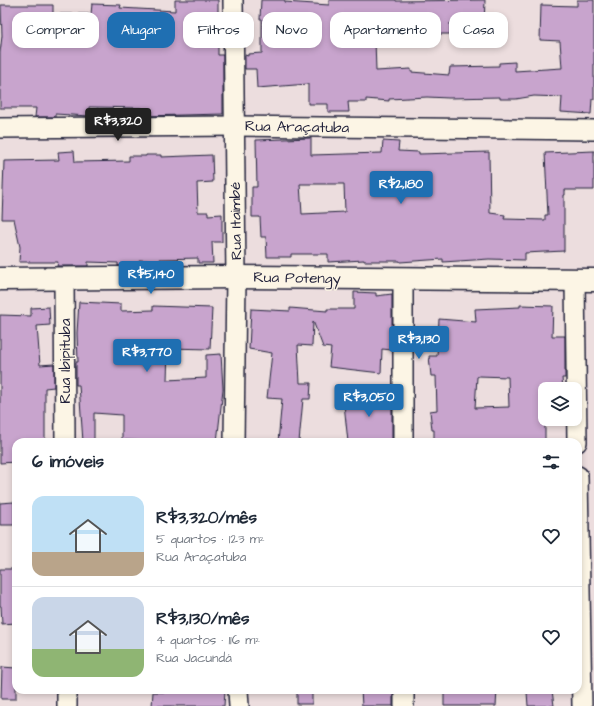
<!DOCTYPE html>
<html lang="pt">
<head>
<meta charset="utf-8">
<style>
	body { margin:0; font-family:"Architects Daughter",sans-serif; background:#f2f2f3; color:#1f2937; height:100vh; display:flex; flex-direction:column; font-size:15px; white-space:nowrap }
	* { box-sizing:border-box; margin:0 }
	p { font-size:13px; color:#747a83 }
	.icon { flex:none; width:22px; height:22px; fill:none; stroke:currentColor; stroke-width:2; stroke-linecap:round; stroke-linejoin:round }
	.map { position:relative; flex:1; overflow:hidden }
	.sheet { position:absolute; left:12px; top:438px; width:570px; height:256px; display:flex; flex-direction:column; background:#fff; border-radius:12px; box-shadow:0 2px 6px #0003 }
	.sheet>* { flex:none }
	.hud { position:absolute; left:12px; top:12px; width:570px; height:36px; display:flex; gap:8px }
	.buttons { position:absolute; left:538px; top:382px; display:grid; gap:8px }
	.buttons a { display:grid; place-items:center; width:44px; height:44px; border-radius:8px; background:#fff; box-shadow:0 2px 6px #0003; font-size:20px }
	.price { position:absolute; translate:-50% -34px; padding:0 9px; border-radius:4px; background:#1f6fb2; color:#fff; font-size:13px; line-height:26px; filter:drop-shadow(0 1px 2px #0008) }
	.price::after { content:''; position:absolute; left:50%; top:24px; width:12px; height:9px; margin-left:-6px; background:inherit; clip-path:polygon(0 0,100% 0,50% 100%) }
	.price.current { background:#222; color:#fff }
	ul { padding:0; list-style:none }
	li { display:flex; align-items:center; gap:12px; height:100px; padding:0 20px }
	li+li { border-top:1px solid #e0e1e3 }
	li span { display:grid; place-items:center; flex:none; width:112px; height:80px; border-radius:12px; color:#555 }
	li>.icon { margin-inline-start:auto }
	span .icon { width:48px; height:48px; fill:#fffc; stroke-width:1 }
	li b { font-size:17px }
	h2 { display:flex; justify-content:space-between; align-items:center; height:48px; padding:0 20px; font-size:17px }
	.tag { padding:0 14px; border-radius:12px; background:#fff; box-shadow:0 2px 6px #0003; font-size:14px; line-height:36px }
	.tag.current { background:#1f6fb2; color:#fff }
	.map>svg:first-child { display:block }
	.building { fill:#c8a4cd; stroke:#22223b; fill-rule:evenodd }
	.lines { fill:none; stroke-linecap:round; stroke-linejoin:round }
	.minor-casing { stroke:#22223b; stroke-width:22 }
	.major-casing { stroke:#22223b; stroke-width:25 }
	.minor { stroke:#fcf5e5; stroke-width:19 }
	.major { stroke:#fcf5e5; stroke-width:22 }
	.labels { text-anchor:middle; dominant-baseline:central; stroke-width:3; stroke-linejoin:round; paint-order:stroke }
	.street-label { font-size:15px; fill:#22223b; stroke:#fcf5e5 }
</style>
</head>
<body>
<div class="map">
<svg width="594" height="706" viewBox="0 0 594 706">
	<rect width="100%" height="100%" fill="#ecddde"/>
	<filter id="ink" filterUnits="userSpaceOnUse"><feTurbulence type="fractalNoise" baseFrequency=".025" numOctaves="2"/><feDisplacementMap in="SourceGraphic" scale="8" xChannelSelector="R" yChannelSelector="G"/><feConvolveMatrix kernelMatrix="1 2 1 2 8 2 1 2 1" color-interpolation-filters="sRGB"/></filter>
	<g filter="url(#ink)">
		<g class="building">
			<path d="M 175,0 L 218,0 L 218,55 L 223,55 L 223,114 L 143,116 L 142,108 L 89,107 L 89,116 L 55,114 L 55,117 L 35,117 L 36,108 L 0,108 L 0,53 L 2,36 L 1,5 L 53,5 L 53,14 L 91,14 L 92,4 L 121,5 L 120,8 L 175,11 Z"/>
			<path d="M 261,0 L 285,0 L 285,2 L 329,5 L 329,0 L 396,0 L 396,1 L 485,0 L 484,25 L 450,23 L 450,34 L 434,34 L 434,37 L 415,38 L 415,41 L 375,40 L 376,71 L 411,69 L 411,72 L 449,75 L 450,67 L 499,66 L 499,63 L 515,62 L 515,71 L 562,68 L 560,41 L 540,40 L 541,5 L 577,6 L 577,0 L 594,0 L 594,99 L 592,99 L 591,114 L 561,112 L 562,97 L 534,96 L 516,99 L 500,99 L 500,97 L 449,98 L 427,97 L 389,99 L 389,101 L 366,99 L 366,102 L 348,102 L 349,112 L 328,112 L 328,104 L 308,104 L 308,84 L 257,88 L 256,69 L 245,69 L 245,55 L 248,56 L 248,54 L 262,53 L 262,19 L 260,19 Z"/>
			<path d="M 311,138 L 311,155 L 382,153 L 383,141 L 399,142 L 398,151 L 419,152 L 419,154 L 489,152 L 490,213 L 505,215 L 504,219 L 545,220 L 545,215 L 548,215 L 545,153 L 594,151 L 594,190 L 565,190 L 565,195 L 564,195 L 564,251 L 525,253 L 525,260 L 489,259 L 443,262 L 443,259 L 400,262 L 400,261 L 364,261 L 364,260 L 328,262 L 328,254 L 291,254 L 291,257 L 267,257 L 266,237 L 261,237 L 260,217 L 252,217 L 252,187 L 257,187 L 256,140 ZM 300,184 L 344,184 L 345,212 L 302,214 Z"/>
			<path d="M 74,151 L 75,162 L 129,161 L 129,156 L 146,156 L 146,155 L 161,155 L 161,157 L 212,155 L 213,182 L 197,183 L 198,212 L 208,212 L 208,215 L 222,214 L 222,242 L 212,242 L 213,263 L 198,263 L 198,258 L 160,259 L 160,261 L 139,260 L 139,265 L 118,266 L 118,263 L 88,262 L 88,266 L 57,266 L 58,262 L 19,262 L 20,247 L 14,219 L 2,219 L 4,161 L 59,160 L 58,152 Z"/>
			<path d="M 354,292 L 376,293 L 376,296 L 392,294 L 392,350 L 382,349 L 381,373 L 329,367 L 331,348 L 323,347 L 313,321 L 312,346 L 298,345 L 300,383 L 311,383 L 310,399 L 303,399 L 299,442 L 278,442 L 282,399 L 267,398 L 272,353 L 249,349 L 251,309 L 290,311 L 290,308 L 327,311 L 327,309 L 354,309 Z"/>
			<path d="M 79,302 L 121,304 L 121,311 L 153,310 L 153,306 L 212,308 L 210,349 L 168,348 L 167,380 L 206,378 L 206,355 L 221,354 L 223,389 L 217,442 L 159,442 L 159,441 L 122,440 L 122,415 L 94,413 L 94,442 L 83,442 L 79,385 L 76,385 L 76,362 L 78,362 L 77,333 Z"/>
			<path d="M 520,305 L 553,306 L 552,336 L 565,336 L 565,378 L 562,378 L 563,389 L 545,389 L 545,442 L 434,442 L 434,430 L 432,430 L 430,411 L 437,410 L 436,376 L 431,376 L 429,356 L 437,356 L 439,319 L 476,322 L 475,309 L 520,307 ZM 479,376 L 508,377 L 509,407 L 475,408 L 477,377 Z"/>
			<path d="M 49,307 L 50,325 L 37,326 L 40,365 L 54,364 L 54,387 L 45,388 L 45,442 L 16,442 L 16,462 L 0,463 L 0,315 L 31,316 L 31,308 Z"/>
			<path d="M 392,394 L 392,442 L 348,442 L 344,404 L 341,395 Z"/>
			<path d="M 14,502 L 14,525 L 0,525 L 0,503 Z"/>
			<path d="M 0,569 L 16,569 L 16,623 L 2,624 L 1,606 L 0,606 Z"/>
			<path d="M 2,667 L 16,668 L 16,699 L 1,699 Z"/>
			<path d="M 170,690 L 225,690 L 224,706 L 152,706 L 153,692 L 170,692 Z"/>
			<rect x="297" y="690" width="15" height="14"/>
			<path d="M 361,690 L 393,690 L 393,706 L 362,706 Z"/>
			<path d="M 444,690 L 497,690 L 496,706 L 444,706 Z"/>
			<path d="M 552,690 L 554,706 L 528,706 L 527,692 Z"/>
		</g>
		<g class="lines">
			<defs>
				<g id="minor">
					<path d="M 233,0 L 236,277 L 234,442"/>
					<path d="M 0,128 L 235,126 L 594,130"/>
					<path d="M 64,279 L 65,442"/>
					<path d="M 403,279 L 403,442"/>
					<path d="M 575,280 L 577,442"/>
					<path d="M 578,476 L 582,706"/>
					<path d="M 67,690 L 67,706"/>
					<path d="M 238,690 L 239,706"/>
					<path d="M 404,690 L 404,706"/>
				</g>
				<path id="major" d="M 0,279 L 236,277 L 594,280"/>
			</defs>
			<use href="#minor" class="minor-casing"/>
			<use href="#major" class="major-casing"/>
			<use href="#minor" class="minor"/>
			<use href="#major" class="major"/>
		</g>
	</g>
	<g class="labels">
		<g class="street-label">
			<text transform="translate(297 127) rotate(1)">Rua Araçatuba</text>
			<text transform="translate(236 221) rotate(-91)">Rua Itaimbé</text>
			<text transform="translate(297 278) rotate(1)">Rua Potengy</text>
			<text transform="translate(65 361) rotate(-90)">Rua Ibipituba</text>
		</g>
	</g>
</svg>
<div class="buttons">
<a><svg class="icon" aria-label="layers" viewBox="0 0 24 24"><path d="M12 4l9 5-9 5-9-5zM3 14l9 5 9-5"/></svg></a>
</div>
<b class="price current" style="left:118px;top:142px">R$3,320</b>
<b class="price" style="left:401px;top:205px">R$2,180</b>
<b class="price" style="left:151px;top:295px">R$5,140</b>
<b class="price" style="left:419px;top:360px">R$3,130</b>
<b class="price" style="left:147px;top:373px">R$3,770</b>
<b class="price" style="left:369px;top:418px">R$3,050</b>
<div class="hud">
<a class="tag">Comprar</a>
<a class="tag current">Alugar</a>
<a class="tag">Filtros</a>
<a class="tag">Novo</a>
<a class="tag">Apartamento</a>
<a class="tag">Casa</a>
</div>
<section class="sheet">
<h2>6 imóveis<svg class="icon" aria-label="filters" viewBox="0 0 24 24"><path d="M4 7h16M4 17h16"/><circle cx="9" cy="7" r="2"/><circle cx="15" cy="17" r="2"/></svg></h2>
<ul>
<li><span style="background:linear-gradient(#bfe0f5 70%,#b9a48a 0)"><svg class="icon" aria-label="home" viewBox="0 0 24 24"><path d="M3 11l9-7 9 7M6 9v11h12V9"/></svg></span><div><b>R$3,320/mês</b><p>5 quartos · 123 m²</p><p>Rua Araçatuba</p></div><svg class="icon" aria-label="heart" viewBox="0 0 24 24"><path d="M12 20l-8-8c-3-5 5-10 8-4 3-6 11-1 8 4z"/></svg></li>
<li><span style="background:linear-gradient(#c9d6e8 65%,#8fb573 0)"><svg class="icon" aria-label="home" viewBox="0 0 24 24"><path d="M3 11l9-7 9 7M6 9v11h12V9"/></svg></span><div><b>R$3,130/mês</b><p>4 quartos · 116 m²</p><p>Rua Jacundá</p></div><svg class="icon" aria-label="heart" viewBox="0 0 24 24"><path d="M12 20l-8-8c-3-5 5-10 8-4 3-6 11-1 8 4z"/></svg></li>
</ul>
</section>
</div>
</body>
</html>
